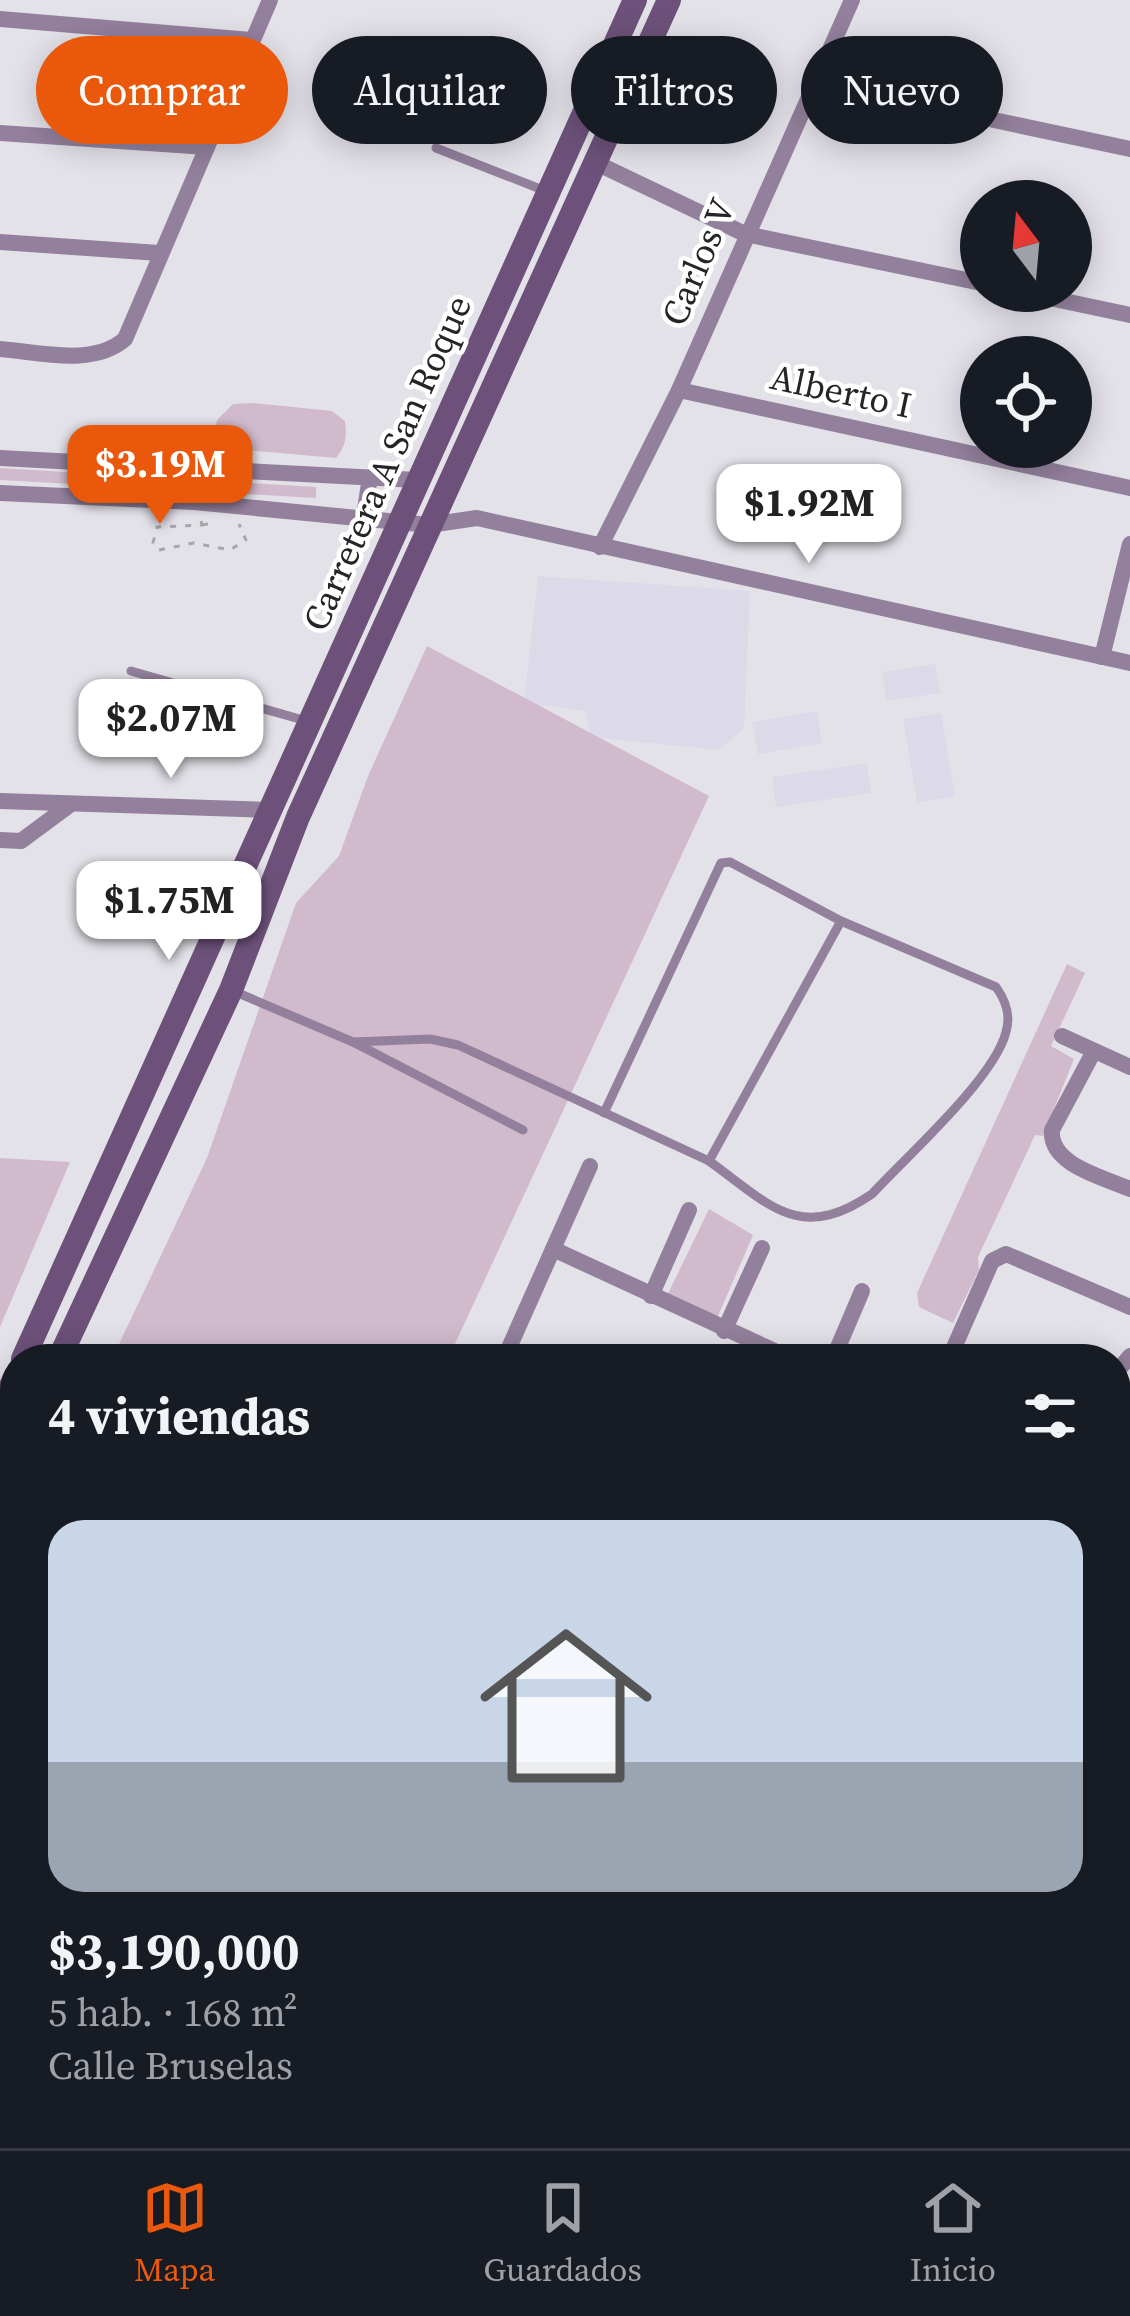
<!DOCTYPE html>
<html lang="es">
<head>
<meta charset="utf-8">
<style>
	body { margin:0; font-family:"Source Serif 4",serif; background:#20242c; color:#f1f3f6; height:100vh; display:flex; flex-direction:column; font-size:45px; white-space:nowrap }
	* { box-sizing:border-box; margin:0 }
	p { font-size:39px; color:#9ea1a6 }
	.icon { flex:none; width:66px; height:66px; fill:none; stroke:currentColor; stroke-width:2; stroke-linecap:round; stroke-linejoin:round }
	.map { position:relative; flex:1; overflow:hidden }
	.sheet { position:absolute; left:0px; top:1344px; width:1131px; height:804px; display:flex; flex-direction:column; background:#171b24; border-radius:48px 48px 0 0; box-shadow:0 6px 30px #0003 }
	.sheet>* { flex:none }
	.top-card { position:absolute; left:36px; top:36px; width:1059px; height:108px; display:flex; gap:24px }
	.needle { width:78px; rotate:344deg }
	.fabs { position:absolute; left:960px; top:180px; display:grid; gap:24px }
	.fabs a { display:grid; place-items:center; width:132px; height:132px; border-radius:50%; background:#171b24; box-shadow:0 6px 30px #0003; font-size:60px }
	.price { position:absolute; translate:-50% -102px; padding:0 27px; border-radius:24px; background:#fff; color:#222; font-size:39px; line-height:78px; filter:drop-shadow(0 3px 6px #0008) }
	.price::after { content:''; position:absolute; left:50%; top:72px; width:36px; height:27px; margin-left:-18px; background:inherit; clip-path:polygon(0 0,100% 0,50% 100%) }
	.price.selected { background:#ea580c; color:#fff }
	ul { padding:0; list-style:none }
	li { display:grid; align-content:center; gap:24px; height:636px; padding:0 48px }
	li+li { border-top:3px solid #363941 }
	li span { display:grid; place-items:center; height:372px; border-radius:36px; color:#555 }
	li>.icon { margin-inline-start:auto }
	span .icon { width:216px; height:216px; fill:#fffc; stroke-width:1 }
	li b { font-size:51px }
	h2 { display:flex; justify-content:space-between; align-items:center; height:144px; padding:0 48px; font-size:51px }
	.pill { padding:0 42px; border-radius:54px; background:#171b24; box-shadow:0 6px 30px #0003; font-size:42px; line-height:108px }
	.pill.selected { background:#ea580c; color:#fff }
	.menu { display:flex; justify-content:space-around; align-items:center; height:168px; border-top:3px solid #363941; background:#171b24; font-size:33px; color:#9ea1a6 }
	.menu a { display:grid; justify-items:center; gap:6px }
	.menu .selected { color:#ea580c }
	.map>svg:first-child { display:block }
	.built { fill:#dcd9e8 }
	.green { fill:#d1bacc }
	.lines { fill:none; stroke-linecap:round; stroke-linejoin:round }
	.stream { stroke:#8ca1bc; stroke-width:6 }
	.path { stroke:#a7a6ab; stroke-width:3; stroke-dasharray:6 9; stroke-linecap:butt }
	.lane { stroke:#93809d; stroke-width:9 }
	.street { stroke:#93809d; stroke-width:16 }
	.secondary { stroke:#6d517a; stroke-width:24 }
	.labels { text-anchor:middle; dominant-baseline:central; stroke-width:9; stroke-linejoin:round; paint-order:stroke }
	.street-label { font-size:36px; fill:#252527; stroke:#fff }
</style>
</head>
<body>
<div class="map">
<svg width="1130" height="2148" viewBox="0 0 1130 2148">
	<rect width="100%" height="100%" fill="#e4e2e9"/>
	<g class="built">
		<path d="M 538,576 L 750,591 L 744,728 L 719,750 L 591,737 L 585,711 L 524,703 Z"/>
		<path d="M 935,664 L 940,693 L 886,701 L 882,672 Z"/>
		<path d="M 817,711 L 822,743 L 758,754 L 752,722 Z"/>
		<path d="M 941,713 L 955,796 L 917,802 L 903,719 Z"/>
		<path d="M 867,763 L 871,793 L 776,807 L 772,777 Z"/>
	</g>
	<g class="green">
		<path d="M 253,403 L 332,411 L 345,421 C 347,436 346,446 336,458 L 223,448 L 214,436 L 217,420 L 233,404 Z"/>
		<path d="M 0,468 L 316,487 L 316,498 L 0,480 Z"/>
		<path d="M 427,646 L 709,796 L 448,1359 L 112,1359 L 207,1158 L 296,903 L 339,856 L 368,776 Z"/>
		<path d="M 1067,964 L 1085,973 L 1051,1046 L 1074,1059 L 1043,1136 L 1035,1135 L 978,1257 L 979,1270 L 953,1323 L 919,1307 L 917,1293 Z"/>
		<path d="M 0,1158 L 70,1162 L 0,1327 Z"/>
		<path d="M 709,1209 L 753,1235 L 718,1316 L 709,1320 L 665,1300 Z"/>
	</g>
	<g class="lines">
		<g class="stream">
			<path d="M 1116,1476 L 1130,1425"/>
			<path d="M 1111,2148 L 1111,2133"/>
		</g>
		<g class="path">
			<path d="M 201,521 L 202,525 L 157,527 L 153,543 L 159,550 L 194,543 L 230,550 L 246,540 L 239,524"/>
			<path d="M 202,525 L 213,523"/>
			<path d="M 1116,2038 L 1130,2040"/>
		</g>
		<g class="lane">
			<path d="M 436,148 L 548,192"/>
			<path d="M 131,671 L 310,722"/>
			<path d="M 231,990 L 353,1042 L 523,1130"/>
			<path d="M 353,1042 L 430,1039 L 458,1045 L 709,1161 L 841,921"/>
			<path d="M 604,1113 L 721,863 L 730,862 L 841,921 L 996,987 C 1006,1001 1011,1015 1006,1032 C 994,1079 907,1156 872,1194 C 799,1244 769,1204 709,1161"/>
			<path d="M 0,1625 L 8,1610"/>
			<path d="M 10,1789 L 15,1860"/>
		</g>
		<g class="street">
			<path d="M 0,19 L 251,40"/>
			<path d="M 815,82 L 1130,149"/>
			<path d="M 0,133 L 207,147"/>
			<path d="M 594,162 L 745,234 L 981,283"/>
			<path d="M 0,242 L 159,253"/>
			<path d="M 1017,291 L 1130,315"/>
			<path d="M 0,349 C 39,352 93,367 125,339 L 270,0"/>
			<path d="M 679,390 L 1130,488"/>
			<path d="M 0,458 L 417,480"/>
			<path d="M 0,493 L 194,502 L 429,525 L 477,518 L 1130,663"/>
			<path d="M 364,516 L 370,477"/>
			<path d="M 600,547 L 679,390 L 852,0"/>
			<path d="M 1102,657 L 1130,544"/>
			<path d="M 0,801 L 270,810"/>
			<path d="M 0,840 L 21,841 L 71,804"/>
			<path d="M 1062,1036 L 1130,1067"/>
			<path d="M 1094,1051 L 1052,1130 C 1049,1165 1103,1177 1130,1189"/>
			<path d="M 553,1249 L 792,1359"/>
			<path d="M 651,1296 L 689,1210"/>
			<path d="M 724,1331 L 762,1248"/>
			<path d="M 504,1359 L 590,1166"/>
			<path d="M 833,1359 L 862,1291"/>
			<path d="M 949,1359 L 992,1261 L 1006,1254 L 1130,1307"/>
			<path d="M 1116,1373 L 1130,1356"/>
			<path d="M 639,2133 L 759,2148"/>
			<path d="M 30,2148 L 37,2133"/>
			<path d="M 150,2148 L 157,2133"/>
			<path d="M 275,2148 L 282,2133"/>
			<path d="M 399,2148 L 406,2133"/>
			<path d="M 521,2148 L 527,2133"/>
		</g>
		<g class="secondary">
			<path d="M 23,1359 L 635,0"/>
			<path d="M 59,1359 L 231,990 L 298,817 L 669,0"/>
			<path d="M 0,1411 L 15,1377"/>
			<path d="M 0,1498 L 15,1462"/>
			<path d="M 0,1904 L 15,1902"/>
			<path d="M 0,1975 L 15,1977"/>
			<path d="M 1116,1977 L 1130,1978"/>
			<path d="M 1116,2087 L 1130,2087"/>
		</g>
	</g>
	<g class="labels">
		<g class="street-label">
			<text transform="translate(698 262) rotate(-67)">Carlos V</text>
			<text transform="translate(841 391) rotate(12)">Alberto I</text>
			<text transform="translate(387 463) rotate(-66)">Carretera A San Roque</text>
		</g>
	</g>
</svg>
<div class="fabs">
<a><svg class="needle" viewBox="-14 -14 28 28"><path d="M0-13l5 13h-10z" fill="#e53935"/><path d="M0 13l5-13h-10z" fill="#9ea1a6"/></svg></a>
<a><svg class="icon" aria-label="locate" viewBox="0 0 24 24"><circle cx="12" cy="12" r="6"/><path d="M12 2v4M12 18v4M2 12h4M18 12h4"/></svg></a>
</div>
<b class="price selected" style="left:160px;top:527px">$3.19M</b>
<b class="price" style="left:809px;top:566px">$1.92M</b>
<b class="price" style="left:171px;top:781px">$2.07M</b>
<b class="price" style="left:169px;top:963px">$1.75M</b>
<div class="top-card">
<a class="pill selected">Comprar</a>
<a class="pill">Alquilar</a>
<a class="pill">Filtros</a>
<a class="pill">Nuevo</a>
</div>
<section class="sheet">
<h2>4 viviendas<svg class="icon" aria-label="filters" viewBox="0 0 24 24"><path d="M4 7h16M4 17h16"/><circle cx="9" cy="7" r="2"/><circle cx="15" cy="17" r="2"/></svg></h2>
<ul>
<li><span style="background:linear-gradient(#c9d6e8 65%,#9aa5b1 0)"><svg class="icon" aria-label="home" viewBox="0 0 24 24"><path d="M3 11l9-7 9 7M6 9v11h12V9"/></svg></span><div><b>$3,190,000</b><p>5 hab. · 168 m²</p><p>Calle Bruselas</p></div></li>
</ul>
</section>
</div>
<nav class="menu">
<a class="selected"><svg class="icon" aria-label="map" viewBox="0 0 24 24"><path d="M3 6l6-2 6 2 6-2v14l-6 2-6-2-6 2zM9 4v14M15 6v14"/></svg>Mapa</a>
<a><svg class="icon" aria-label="saved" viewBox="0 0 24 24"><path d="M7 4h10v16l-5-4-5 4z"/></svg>Guardados</a>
<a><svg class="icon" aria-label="home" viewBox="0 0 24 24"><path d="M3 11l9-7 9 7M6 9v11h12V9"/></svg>Inicio</a>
</nav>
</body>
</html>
